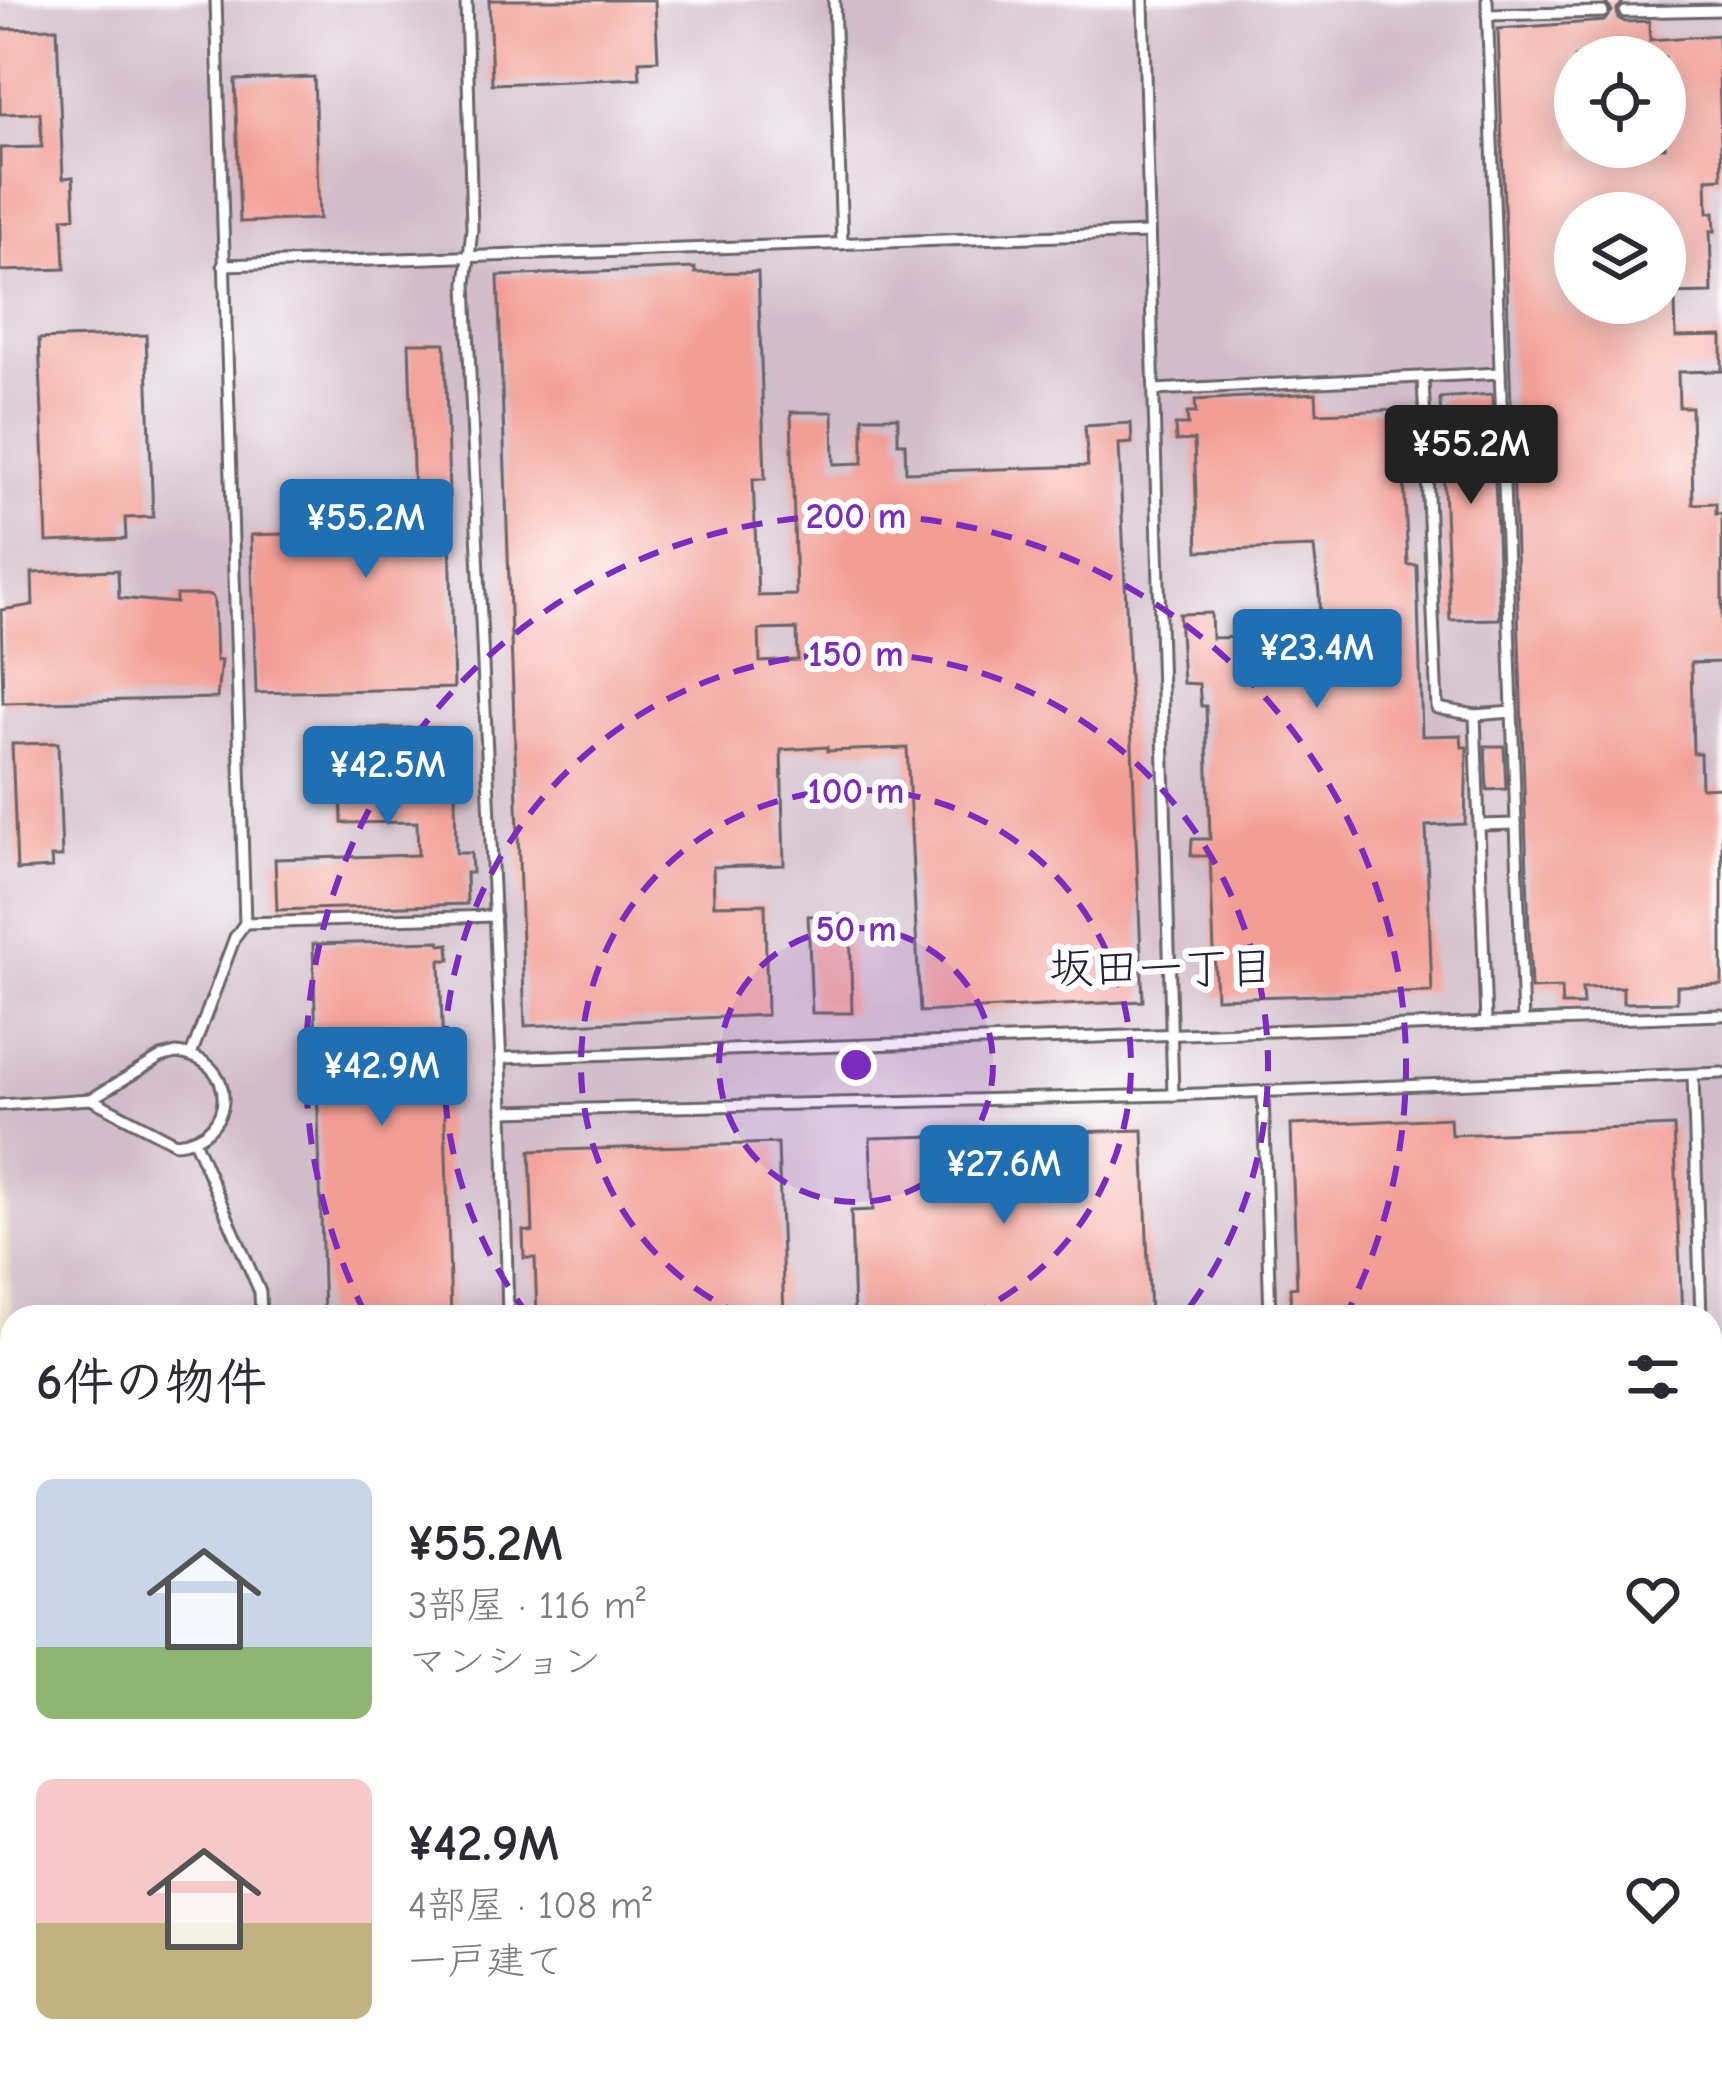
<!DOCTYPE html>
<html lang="ja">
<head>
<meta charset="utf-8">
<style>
	body { margin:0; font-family:"Comic Neue","Klee One",sans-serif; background:#f7f7f7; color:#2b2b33; height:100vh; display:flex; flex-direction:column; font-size:45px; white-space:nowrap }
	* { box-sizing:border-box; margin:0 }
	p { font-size:39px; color:#7c7c81 }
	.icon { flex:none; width:66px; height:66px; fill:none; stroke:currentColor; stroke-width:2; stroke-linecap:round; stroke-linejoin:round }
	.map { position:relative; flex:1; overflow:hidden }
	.drawer { position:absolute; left:0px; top:1305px; width:1722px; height:768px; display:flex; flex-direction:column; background:#fff; border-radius:36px 36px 0 0; box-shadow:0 6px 30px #0003 }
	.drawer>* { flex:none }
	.tools { position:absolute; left:1554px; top:36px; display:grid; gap:24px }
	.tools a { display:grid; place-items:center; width:132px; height:132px; border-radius:50%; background:#fff; box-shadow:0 6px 30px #0003; font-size:60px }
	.price { position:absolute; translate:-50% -102px; padding:0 27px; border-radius:12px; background:#1f6fb2; color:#fff; font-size:39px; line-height:78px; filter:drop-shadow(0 3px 6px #0008) }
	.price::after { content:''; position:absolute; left:50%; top:72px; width:36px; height:27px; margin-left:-18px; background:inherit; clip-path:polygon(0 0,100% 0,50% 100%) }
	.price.selected { background:#222; color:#fff }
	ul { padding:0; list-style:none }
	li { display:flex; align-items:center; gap:36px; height:300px; padding:0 36px }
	li span { display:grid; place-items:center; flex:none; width:336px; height:240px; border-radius:18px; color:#555 }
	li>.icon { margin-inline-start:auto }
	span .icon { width:144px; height:144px; fill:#fffc; stroke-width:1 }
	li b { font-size:51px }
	h2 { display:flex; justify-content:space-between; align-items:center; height:144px; padding:0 36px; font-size:51px }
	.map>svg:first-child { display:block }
	.industrial { fill:#d1bdc9; fill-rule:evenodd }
	.building { fill:#f29e95; fill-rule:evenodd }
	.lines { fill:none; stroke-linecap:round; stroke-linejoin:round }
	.service-casing { stroke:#69656a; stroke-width:15 }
	.tertiary-casing { stroke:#69656a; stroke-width:30 }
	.service { stroke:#fff; stroke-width:9 }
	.tertiary { stroke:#fff; stroke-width:24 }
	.ring { fill:none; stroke:#7b2cbf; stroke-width:6; stroke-dasharray:21 15 }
	.labels { text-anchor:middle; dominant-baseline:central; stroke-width:12; stroke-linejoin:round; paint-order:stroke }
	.neighbourhood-label { font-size:45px; fill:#22223b; stroke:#fff }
	.centre { fill:#7b2cbf; stroke:#fff; stroke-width:6 }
	.ring-label { font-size:36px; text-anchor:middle; font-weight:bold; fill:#7b2cbf; stroke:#fff; stroke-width:12; stroke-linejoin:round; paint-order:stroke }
</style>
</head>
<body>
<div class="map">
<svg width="1722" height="2073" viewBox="0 0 1722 2073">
	<rect width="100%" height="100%" fill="#fff"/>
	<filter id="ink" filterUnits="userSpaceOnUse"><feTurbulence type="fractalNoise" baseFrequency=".00833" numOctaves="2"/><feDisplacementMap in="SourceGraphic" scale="24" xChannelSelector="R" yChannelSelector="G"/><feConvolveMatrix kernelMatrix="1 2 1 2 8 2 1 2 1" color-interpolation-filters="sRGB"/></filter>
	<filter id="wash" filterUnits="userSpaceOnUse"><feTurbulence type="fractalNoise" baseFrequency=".004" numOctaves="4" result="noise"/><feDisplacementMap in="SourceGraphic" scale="48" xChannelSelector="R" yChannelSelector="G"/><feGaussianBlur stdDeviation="2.7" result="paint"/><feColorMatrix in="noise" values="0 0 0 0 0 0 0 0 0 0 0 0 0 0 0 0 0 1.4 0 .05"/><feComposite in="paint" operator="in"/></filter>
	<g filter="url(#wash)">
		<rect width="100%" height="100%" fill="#eee1c1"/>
		<path class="industrial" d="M 0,0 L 1722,0 L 1722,2073 L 42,2073 L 41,2061 L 1710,2061 L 1710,1317 L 12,1317 L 12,1342 L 0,1054 ZM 1575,57 L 1665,57 L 1665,147 L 1575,147 ZM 1575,213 L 1665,213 L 1665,303 L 1575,303 Z"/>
		<g id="blocks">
			<g class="building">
				<path d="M 489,0 L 655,0 L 658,60 L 639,61 L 640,78 L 492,84 Z"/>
				<path d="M 1603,0 L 1625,0 L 1617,9 L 1618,18 L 1625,22 L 1649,21 L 1650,40 L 1718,35 L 1722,178 L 1707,179 L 1708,213 L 1714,212 L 1715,231 L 1710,231 L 1712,293 L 1665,294 L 1665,213 L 1575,213 L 1575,303 L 1675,303 L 1676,337 L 1722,336 L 1722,371 L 1678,372 L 1679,407 L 1691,407 L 1693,504 L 1716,503 L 1716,514 L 1722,514 L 1722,662 L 1691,663 L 1693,753 L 1700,753 L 1701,788 L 1722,787 L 1722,985 L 1677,986 L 1677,1002 L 1623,1003 L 1623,987 L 1582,988 L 1583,1005 L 1562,1005 L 1561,988 L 1531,989 L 1498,29 L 1604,21 L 1612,11 ZM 1575,57 L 1665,57 L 1665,147 L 1575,147 Z"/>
				<path d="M 57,28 L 63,178 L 73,177 L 75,217 L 63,218 L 65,269 L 0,271 L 0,148 L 42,147 L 40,113 L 0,114 L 0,29 Z"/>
				<path d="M 314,77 L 319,219 L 240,222 L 235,80 Z"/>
				<path d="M 695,268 L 695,273 L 758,272 L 765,479 L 753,479 L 758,596 L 796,595 L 791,412 L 833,412 L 834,464 L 863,463 L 863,417 L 898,417 L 898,443 L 905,443 L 906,472 L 1088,466 L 1085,426 L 1131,423 L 1132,443 L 1119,444 L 1143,1001 L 920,1012 L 907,748 L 827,751 L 827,747 L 781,750 L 784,865 L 713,867 L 714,905 L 765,904 L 767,1015 L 525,1026 L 498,276 ZM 797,629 L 798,660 L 760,662 L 759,630 Z"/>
				<path d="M 146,335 L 153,517 L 125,518 L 126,539 L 47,542 L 39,339 Z"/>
				<path d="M 409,343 L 445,343 L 454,688 L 256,693 L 251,535 L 415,530 Z"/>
				<path d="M 1316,393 L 1317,413 L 1401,410 L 1408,565 L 1417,565 L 1422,736 L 1461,735 L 1462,747 L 1467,747 L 1465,824 L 1426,826 L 1432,992 L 1216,998 L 1210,856 L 1191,856 L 1192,839 L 1210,839 L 1206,706 L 1201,706 L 1199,684 L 1183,683 L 1179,614 L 1211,613 L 1212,638 L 1320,635 L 1319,593 L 1314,547 L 1198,551 L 1194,440 L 1176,441 L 1175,425 L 1188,425 L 1187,413 L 1196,413 L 1195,400 Z"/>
				<path d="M 1492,394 L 1500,619 L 1450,620 L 1440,398 Z"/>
				<path d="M 118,570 L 119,598 L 176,603 L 176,595 L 211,595 L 214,600 L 216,661 L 221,660 L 217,698 L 3,703 L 1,610 L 33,605 L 32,573 Z"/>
				<path d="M 358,728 L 442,728 L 443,735 L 454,735 L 456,853 L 471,853 L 472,873 L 466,873 L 467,904 L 277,910 L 275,859 L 418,855 L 417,822 L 342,823 L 340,737 L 358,736 Z"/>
				<path d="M 58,743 L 62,857 L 51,857 L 52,868 L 17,870 L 12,744 Z"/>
				<path d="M 1485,746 L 1504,746 L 1506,789 L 1487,790 Z"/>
				<path d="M 850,915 L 852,1013 L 812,1013 L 808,916 Z"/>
				<path d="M 440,941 L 441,945 L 449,944 L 450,960 L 440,960 L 451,1317 L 324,1317 L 313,944 Z"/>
				<path d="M 1450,1118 L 1451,1135 L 1674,1126 L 1682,1317 L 1291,1317 L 1290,1288 L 1297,1287 L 1291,1125 Z"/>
				<path d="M 1143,1130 L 1150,1317 L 854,1317 L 851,1211 L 873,1210 L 870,1138 Z"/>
				<path d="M 778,1143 L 784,1317 L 537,1317 L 535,1258 L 524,1258 L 523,1231 L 533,1232 L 530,1151 Z"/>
			</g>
		</g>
	</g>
	<g filter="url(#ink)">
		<use href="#blocks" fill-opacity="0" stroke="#69656a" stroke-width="3"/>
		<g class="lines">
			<defs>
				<g id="service">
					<path d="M 466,0 L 472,229 L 466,284 L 503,1111 L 508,1317"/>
					<path d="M 834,0 L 842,244"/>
					<path d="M 1143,0 L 1173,1095"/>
					<path d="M 1487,0 L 1523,1022"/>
					<path d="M 1625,12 L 1722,10"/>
					<path d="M 1487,15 L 1603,12"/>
					<path d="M 223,265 L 1149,233"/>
					<path d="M 1423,378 L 1437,708 L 1475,715 L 1512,712"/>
					<path d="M 1154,390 L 1500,373"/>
					<path d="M 1475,715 L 1486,1023"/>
					<path d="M 1479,825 L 1516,824"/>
					<path d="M 245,923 L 495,916"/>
					<path d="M 176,1053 C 239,1058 239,1138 175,1143 L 91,1099 L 161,1057 Z"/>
					<path d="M 191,1055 L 235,937 L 245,923 L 216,0"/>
					<path d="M 501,1058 L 1722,1015"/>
					<path d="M 1693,1075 L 1701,1317"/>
					<path d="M 1263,1092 L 1270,1317"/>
					<path d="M 0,1105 L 91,1099"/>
					<path d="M 503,1111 L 1173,1095 L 1722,1073"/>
					<path d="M 194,1140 L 260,1292 L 261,1317"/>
					<path d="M 1710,1565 L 1722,1910"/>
					<path d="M 194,2061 L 195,2073"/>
					<path d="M 294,2061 L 294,2073"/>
					<path d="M 538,2061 L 540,2073"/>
					<path d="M 1293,2061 L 1294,2073"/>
					<path d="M 1362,2073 L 1722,2062"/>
				</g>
				<path id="tertiary" d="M 0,1908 L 6,2073"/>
			</defs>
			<use href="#service" class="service-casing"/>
			<use href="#tertiary" class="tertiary-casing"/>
			<use href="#service" class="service"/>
			<use href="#tertiary" class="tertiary"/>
		</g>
	</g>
	<circle cx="856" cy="1065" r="137" fill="#7b2cbf" fill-opacity=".12"/>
	<g class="ring">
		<circle cx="856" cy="1065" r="137"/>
		<path d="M744 1316A275 275 0 1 1 968 1316"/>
		<path d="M529 1316A412 412 0 1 1 1183 1316"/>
		<path d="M366 1315A550 550 0 1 1 1346 1315"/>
	</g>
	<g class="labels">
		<g class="neighbourhood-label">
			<text x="1161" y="968">坂田一丁目</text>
		</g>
	</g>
	<circle cx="856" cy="1065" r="18" class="centre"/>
	<g class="ring-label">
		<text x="856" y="528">200 m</text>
		<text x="856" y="666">150 m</text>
		<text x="856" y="803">100 m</text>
		<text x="856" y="941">50 m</text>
	</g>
</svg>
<div class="tools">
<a><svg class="icon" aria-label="locate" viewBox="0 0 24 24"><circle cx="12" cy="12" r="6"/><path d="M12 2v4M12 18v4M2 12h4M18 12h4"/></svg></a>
<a><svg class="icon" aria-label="layers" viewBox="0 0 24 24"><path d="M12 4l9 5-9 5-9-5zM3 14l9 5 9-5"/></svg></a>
</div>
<b class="price selected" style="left:1471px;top:507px">¥55.2M</b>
<b class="price" style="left:366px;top:581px">¥55.2M</b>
<b class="price" style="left:1317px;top:711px">¥23.4M</b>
<b class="price" style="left:388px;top:828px">¥42.5M</b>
<b class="price" style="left:382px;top:1129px">¥42.9M</b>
<b class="price" style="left:1004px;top:1227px">¥27.6M</b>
<section class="drawer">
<h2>6件の物件<svg class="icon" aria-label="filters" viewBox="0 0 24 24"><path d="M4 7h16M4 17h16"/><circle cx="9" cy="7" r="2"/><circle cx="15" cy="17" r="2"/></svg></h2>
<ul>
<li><span style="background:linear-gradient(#c9d6e8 70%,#8fb573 0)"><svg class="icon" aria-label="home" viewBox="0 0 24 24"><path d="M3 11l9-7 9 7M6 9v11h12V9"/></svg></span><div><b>¥55.2M</b><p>3部屋 · 116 m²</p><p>マンション</p></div><svg class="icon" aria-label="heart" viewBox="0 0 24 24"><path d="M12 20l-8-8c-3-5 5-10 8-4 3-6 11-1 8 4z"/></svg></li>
<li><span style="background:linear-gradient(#f6c9c9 60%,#c2b280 0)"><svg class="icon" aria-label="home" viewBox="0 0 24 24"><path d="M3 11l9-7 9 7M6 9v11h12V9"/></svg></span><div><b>¥42.9M</b><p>4部屋 · 108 m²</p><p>一戸建て</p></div><svg class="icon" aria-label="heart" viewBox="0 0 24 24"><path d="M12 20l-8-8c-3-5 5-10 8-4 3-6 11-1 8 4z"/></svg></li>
</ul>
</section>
</div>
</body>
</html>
